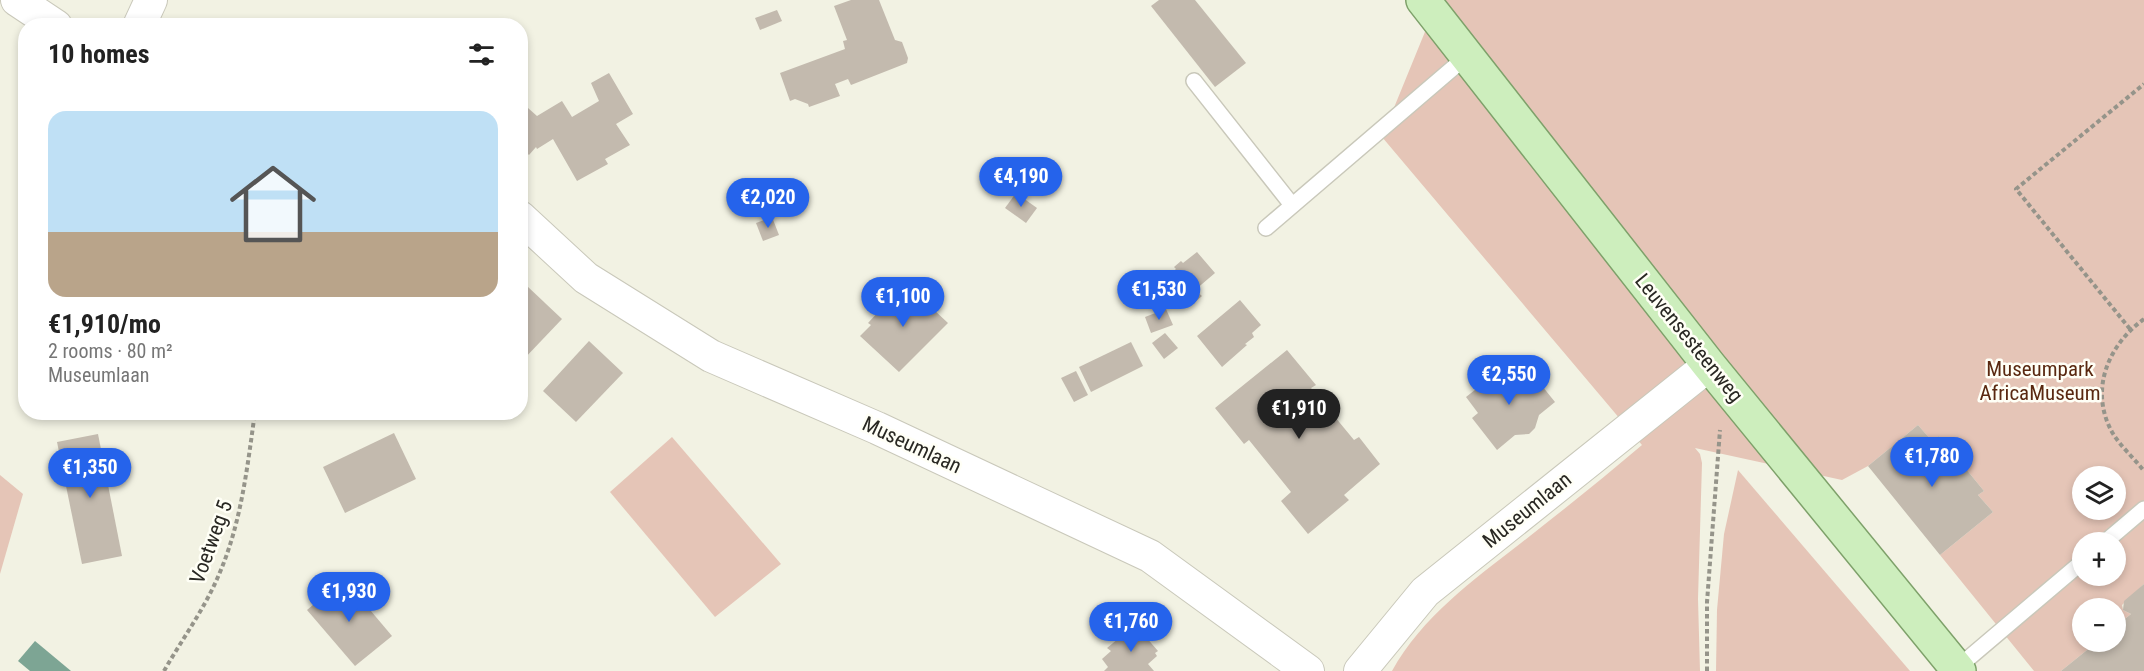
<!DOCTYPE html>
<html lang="en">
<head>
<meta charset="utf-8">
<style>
	body { margin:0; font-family:"Roboto Condensed",sans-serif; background:#f2f2f2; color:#222; height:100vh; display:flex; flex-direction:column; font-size:22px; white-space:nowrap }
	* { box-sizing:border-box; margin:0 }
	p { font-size:20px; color:#767676 }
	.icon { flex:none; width:33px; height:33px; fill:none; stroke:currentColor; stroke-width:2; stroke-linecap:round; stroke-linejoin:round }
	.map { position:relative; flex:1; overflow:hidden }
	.side { position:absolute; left:18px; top:18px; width:510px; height:402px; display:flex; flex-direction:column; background:#fff; border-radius:24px; box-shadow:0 3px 9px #0003 }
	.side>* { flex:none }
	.controls { position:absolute; left:2072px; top:466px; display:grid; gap:12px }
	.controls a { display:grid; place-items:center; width:54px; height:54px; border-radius:50%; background:#fff; box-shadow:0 3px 9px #0003; font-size:30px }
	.price { position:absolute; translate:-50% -51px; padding:0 14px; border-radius:21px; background:#2563eb; color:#fff; font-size:20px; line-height:39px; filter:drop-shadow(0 2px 3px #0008) }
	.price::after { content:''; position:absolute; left:50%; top:36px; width:18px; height:14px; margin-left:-9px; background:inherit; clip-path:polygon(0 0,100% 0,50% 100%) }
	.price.on { background:#222; color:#fff }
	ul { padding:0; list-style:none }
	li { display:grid; align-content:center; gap:12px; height:318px; padding:0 30px }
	li span { display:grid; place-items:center; height:186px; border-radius:18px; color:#555 }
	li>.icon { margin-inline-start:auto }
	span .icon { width:108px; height:108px; fill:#fffc; stroke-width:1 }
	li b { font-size:26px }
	h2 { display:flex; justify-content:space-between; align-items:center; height:72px; padding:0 30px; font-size:26px }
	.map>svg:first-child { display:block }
	.green { fill:#e5c5b7; fill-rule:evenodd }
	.water { fill:#7da594 }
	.building { fill:#c3baae }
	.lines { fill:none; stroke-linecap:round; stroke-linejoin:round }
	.service-casing { stroke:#c9c8ba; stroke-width:18 }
	.minor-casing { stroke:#c9c8ba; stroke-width:34 }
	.primary-casing { stroke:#7ea16a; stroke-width:36 }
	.path { stroke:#95948a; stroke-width:4; stroke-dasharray:4.5 3; stroke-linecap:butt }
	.service { stroke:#fff; stroke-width:15 }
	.minor { stroke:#fff; stroke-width:32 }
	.primary { stroke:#cdeebd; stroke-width:33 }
	.labels { text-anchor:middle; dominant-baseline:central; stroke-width:5; stroke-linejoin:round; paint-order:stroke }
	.street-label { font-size:21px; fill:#292823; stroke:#fffff6 }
	.park-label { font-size:21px; fill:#592810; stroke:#fffff6 }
</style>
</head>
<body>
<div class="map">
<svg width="2144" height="671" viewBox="0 0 2144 671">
	<rect width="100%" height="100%" fill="#f2f2e3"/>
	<g class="green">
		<path d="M 1438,0 L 2144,0 L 2144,584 L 2122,605 L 2123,610 L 2131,614 L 2115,627 L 2115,609 L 2082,609 L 2082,642 L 2097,642 L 2061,671 L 2034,671 L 1940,555 L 1993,512 L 1978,495 L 1984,491 L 1939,436 L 1932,441 L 1918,425 L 1868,466 L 1842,480 L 1695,448 L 1700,454 L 1702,463 L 1698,599 L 1700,671 L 1392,671 C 1422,617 1473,580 1521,543 C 1562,511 1602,479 1642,445 L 1382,137 ZM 2082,477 L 2115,477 L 2115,510 L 2082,510 ZM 2082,543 L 2115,543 L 2115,576 L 2082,576 Z"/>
		<path d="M 672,437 L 781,564 L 715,617 L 610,492 Z"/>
		<path d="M 1738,470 L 1910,671 L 1716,671 L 1717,610 L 1724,534 Z"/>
		<path d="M 0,475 L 23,494 L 0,574 Z"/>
	</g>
	<path class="water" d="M 35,641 L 71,671 L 30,671 L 18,661 Z"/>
	<g class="building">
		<path d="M 851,0 L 879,0 L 895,40 L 902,42 L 908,58 L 907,63 L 851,85 L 848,79 L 835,84 L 840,96 L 809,107 L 808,104 L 795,99 L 790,101 L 780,73 L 845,49 L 843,41 L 847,40 L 834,6 Z"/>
		<path d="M 1159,0 L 1195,0 L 1246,63 L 1215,87 L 1151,6 Z"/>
		<path d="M 777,10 L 782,21 L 760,30 L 755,18 Z"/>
		<path d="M 609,73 L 633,114 L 616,124 L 630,145 L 605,159 L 608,164 L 577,181 L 553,139 L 537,149 L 536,147 L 529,155 L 520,147 L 520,117 L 528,108 L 537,116 L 562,101 L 572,117 L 599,101 L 591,83 Z"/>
		<path d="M 1016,193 L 1037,208 L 1026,223 L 1005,208 Z"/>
		<path d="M 772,217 L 779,235 L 763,241 L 756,223 Z"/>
		<path d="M 1197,252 L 1215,273 L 1195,290 L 1202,296 L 1194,303 L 1188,297 L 1176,306 L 1158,284 L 1176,269 L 1174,267 L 1181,261 L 1183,263 Z"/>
		<path d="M 905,283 L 948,323 L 899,372 L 860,336 L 871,325 L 868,323 Z"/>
		<path d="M 527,286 L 562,319 L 522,361 L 520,293 Z"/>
		<path d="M 1240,300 L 1261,325 L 1252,333 L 1254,337 L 1245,344 L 1247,345 L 1222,367 L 1197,336 Z"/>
		<path d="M 1166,309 L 1173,325 L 1151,333 L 1145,317 Z"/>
		<path d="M 1165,333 L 1178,348 L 1164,359 L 1152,343 Z"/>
		<path d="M 589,341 L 623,373 L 576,422 L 543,391 Z"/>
		<path d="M 1131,342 L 1143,366 L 1091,392 L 1079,367 Z"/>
		<path d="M 1287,350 L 1316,385 L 1311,388 L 1354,440 L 1359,437 L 1380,464 L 1344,495 L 1349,500 L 1308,534 L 1281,501 L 1291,492 L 1249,440 L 1244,444 L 1215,408 Z"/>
		<path d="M 1504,367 L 1516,382 L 1530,371 L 1555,402 L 1539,415 L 1535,428 L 1529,434 L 1515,435 L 1497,450 L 1472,418 L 1478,413 L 1466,397 Z"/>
		<path d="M 1076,371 L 1088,395 L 1074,402 L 1061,378 Z"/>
		<path d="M 1918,425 L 1932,441 L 1939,436 L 1984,491 L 1978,495 L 1993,512 L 1940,555 L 1868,466 Z"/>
		<path d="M 394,433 L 416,479 L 345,513 L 323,467 Z"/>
		<path d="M 98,434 L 122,556 L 82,564 L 57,442 Z"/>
		<path d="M 344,579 L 392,636 L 355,666 L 307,610 Z"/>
		<path d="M 2144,584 L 2144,671 L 2061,671 L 2097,642 L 2115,642 L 2115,627 L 2131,614 L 2123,610 L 2124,601 Z"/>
		<path d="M 1135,625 L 1143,633 L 1140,636 L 1142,639 L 1145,636 L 1158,651 L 1155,653 L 1157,656 L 1148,664 L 1154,671 L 1104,671 L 1108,667 L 1102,659 L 1111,651 L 1107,648 Z"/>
	</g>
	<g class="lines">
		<defs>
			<g id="service">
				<path d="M 1194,81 L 1292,205"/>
				<path d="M 1266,228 L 1467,56"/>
				<path d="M 2104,543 L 2144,509"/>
				<path d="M 1957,668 L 2082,562"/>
			</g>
			<g id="minor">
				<path d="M 17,0 L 56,26"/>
				<path d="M 139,26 L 151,0"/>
				<path d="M 520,217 L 586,278 L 711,356 L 877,428 L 1150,556 L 1308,671"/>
				<path d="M 1360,671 L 1425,592 L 1709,365"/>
			</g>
			<path id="primary" d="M 1423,0 L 1709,365 L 1959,671"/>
		</defs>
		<use href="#service" class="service-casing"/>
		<use href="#minor" class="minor-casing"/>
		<use href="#primary" class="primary-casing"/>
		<g class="path">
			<path d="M 2144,319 C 2108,345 2089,390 2112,432 C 2120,446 2134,458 2144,471"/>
			<path d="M 2130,329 L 2016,189 L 2144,84"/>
			<path d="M 164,671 C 181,641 203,611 217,579 C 241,526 247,469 255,412"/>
			<path d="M 1707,671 L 1707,602 L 1720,430"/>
		</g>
		<use href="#service" class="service"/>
		<use href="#minor" class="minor"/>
		<use href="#primary" class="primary"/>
	</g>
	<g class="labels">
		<g class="street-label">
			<text transform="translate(1689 338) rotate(51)">Leuvensesteenweg</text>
			<text transform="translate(912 445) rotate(25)">Museumlaan</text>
			<text transform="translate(1527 510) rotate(-39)">Museumlaan</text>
			<text transform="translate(211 542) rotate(-70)">Voetweg 5</text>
		</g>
		<g class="park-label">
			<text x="2040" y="369">Museumpark<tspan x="2040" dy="24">AfricaMuseum</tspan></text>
		</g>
	</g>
</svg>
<div class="controls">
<a><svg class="icon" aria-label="layers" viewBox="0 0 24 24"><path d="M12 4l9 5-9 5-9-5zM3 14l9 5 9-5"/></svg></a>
<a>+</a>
<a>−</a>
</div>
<b class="price" style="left:1021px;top:208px">€4,190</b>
<b class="price" style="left:768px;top:229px">€2,020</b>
<b class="price" style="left:1159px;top:321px">€1,530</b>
<b class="price" style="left:903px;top:328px">€1,100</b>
<b class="price" style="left:1509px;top:406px">€2,550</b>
<b class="price on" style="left:1299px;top:440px">€1,910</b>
<b class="price" style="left:1932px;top:488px">€1,780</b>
<b class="price" style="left:90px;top:499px">€1,350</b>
<b class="price" style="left:349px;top:623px">€1,930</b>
<b class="price" style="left:1131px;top:653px">€1,760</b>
<section class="side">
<h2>10 homes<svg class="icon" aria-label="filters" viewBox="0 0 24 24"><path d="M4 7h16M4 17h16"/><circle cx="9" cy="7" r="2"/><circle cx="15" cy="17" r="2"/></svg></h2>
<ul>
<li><span style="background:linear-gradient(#bfe0f5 65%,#b9a48a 0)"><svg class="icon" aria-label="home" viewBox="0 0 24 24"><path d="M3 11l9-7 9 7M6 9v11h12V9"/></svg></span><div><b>€1,910/mo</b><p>2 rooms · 80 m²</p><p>Museumlaan</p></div></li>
</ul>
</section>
</div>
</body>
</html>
